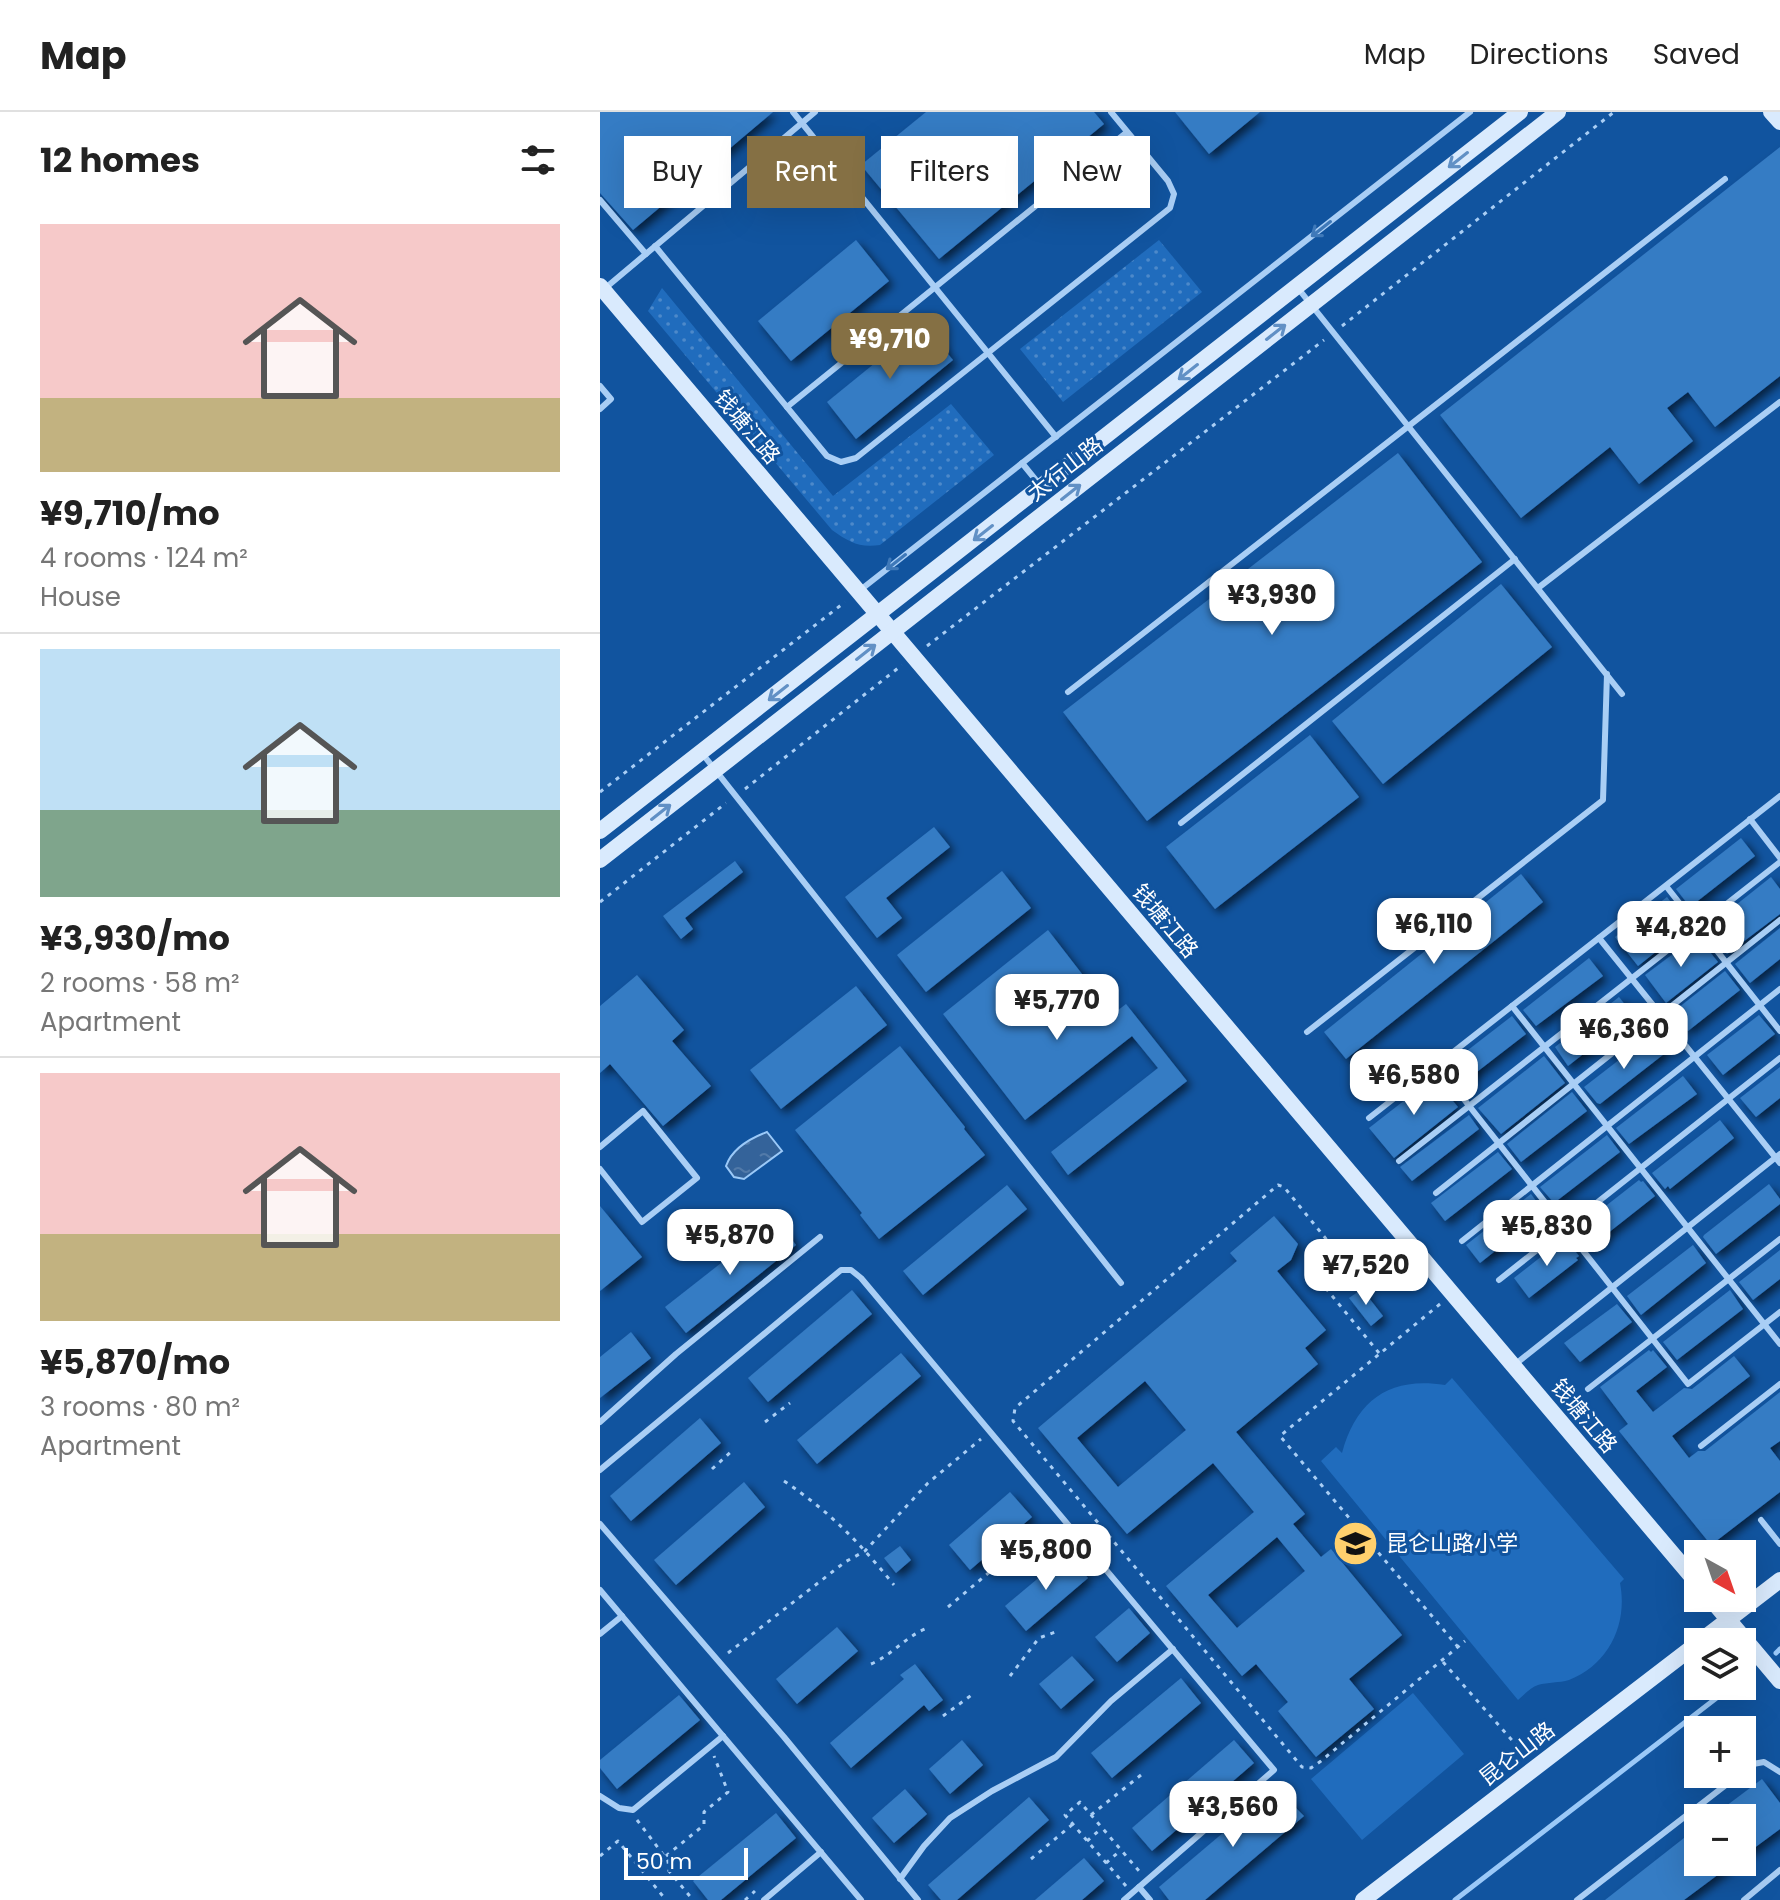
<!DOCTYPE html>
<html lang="en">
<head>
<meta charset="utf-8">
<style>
	body { margin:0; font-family:Poppins,"Noto Sans SC",sans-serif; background:#f2f2f2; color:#222; height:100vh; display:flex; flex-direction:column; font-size:30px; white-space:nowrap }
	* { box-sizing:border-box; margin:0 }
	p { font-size:26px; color:#767676 }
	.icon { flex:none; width:44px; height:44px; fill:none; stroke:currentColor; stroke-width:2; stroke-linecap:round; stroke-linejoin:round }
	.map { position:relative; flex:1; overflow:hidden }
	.side { display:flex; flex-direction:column; background:#fff; width:600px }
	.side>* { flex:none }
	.hud { position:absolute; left:24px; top:24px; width:760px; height:72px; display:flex; gap:16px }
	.needle { width:52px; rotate:140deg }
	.controls { position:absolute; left:1084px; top:1428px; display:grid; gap:16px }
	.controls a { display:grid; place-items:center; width:72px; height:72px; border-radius:0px; background:#fff; box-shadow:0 8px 32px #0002; font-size:40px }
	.scale { position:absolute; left:24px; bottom:20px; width:124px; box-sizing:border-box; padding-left:8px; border:4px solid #fff; border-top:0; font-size:22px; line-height:28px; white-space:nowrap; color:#fff; -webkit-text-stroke:6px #11549f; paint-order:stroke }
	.price { position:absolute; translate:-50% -68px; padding:0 18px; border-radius:16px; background:#fff; color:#222; font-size:26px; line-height:52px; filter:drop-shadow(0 2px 4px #0008) }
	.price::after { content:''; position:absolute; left:50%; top:48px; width:24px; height:18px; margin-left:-12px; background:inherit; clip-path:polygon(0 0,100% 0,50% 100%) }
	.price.active { background:#857044; color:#fff }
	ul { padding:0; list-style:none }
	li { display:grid; align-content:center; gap:16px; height:424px; padding:0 40px }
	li+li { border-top:2px solid #e0e0e0 }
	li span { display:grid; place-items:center; height:248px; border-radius:0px; color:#555 }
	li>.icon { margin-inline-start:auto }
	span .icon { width:144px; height:144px; fill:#fffc; stroke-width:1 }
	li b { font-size:34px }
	h2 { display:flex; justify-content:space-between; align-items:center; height:96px; padding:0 40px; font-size:34px }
	.chip { padding:0 28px; border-radius:0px; background:#fff; box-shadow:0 8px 32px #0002; font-size:28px; line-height:72px }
	.chip.active { background:#857044; color:#fff }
	header { display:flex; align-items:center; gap:48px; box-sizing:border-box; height:112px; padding:0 40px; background:#fff; border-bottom:2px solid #e0e0e0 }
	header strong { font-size:38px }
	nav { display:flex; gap:44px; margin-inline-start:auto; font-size:28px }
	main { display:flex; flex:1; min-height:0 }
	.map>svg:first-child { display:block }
	.grass { fill:url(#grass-dots) }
	.park { fill:#206cbd }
	.water { fill:url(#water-ripples); stroke:#9bc9f8; stroke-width:2 }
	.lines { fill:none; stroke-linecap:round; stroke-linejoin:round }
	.stream { stroke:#9bc9f8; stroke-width:5 }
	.building { fill:#357bc4; fill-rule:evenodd; filter:url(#shadow) }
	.path { stroke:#a9cef5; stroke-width:3; stroke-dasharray:4 6; stroke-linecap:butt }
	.lane { stroke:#a9cef5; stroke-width:6 }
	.secondary { stroke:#d9eafd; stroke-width:16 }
	.oneway { stroke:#6190c5 }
	.oneway2 { stroke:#3f79b9 }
	.labels { text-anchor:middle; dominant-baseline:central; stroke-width:6; stroke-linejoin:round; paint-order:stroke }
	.street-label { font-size:22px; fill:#fff; stroke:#11549f }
	.poi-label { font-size:22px; fill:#fff; stroke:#11549f; text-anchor:start }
</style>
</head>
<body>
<header>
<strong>Map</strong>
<nav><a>Map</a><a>Directions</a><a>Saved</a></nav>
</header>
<main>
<section class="side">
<h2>12 homes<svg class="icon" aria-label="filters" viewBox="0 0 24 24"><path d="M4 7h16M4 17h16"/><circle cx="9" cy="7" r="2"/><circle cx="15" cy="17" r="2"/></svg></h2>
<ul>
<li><span style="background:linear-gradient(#f6c9c9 70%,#c2b280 0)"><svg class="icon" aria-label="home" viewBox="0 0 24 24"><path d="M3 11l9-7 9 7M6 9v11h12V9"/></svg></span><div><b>¥9,710/mo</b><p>4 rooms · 124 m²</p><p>House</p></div></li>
<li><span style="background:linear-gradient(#bfe0f5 65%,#7fa58c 0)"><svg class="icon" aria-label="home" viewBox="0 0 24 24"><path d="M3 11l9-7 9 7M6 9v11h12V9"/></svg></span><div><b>¥3,930/mo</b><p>2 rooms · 58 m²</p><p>Apartment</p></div></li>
<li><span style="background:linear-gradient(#f6c9c9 65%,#c2b280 0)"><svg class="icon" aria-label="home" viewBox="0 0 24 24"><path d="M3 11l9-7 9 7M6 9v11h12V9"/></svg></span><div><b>¥5,870/mo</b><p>3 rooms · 80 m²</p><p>Apartment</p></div></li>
</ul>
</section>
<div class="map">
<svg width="1180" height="1788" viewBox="0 0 1180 1788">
	<defs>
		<pattern id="grass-dots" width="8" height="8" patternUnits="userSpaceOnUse" patternTransform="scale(2)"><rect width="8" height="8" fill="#206cbd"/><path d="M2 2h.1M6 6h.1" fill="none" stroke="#4d89ca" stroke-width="1.8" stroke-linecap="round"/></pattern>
		<pattern id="water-ripples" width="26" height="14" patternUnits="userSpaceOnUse" patternTransform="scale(2)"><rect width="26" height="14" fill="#34639a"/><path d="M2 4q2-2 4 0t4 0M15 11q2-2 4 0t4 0" fill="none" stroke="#527aa9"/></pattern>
		<filter id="shadow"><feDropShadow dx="4.5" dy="4.5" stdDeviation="4" flood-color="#0009"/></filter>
	</defs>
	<rect width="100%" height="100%" fill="#11549f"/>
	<g class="grass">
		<path d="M 559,128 L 602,180 L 463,290 L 420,237 Z"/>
		<path d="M 62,176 L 233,384 L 351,292 L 394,343 L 280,433 C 259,436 249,430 232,418 L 48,199 Z"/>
	</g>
	<g class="park">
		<path d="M 852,1266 L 1024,1467 L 1020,1471 C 1028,1512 1009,1552 969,1568 C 959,1571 948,1570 938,1573 C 931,1575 924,1583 918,1588 L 721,1349 L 736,1335 L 742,1341 C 756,1288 790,1264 845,1273 Z"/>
		<path d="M 813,1581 L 864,1642 L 762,1728 L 711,1667 Z"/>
	</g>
	<path class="water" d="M 167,1020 L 182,1039 L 144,1067 L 134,1065 L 126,1054 C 132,1037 151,1026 167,1020 Z"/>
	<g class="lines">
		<g class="stream">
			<path d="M 1176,1541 L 1180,1537"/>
			<path d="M 1142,1567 L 1152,1559"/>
			<path d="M 855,1788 L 1132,1574"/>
		</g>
	</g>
	<g class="building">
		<path d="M 0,0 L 173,0 L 33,118 L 0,81 Z"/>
		<path d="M 326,0 L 494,0 L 504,12 L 339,147 L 261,53 Z"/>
		<path d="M 575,0 L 660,0 L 609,42 Z"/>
		<path d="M 1180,35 L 1180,264 L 1115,315 L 1088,280 L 1067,296 L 1093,329 L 1039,372 L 1010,335 L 921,406 L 840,303 Z"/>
		<path d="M 256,128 L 289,169 L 191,249 L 158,209 Z"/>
		<path d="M 323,212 L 353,248 L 256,327 L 227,290 Z"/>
		<path d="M 798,341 L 882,450 L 547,709 L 463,600 Z"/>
		<path d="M 901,472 L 952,535 L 783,672 L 732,609 Z"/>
		<path d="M 710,623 L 759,685 L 615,797 L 566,735 Z"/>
		<path d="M 334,715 L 350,735 L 286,786 L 302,806 L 277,826 L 245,785 Z"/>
		<path d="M 1141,726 L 1155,744 L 1090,795 L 1076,777 Z"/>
		<path d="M 135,749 L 143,760 L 85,806 L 93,817 L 81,827 L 63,804 Z"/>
		<path d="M 402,759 L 431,796 L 326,880 L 297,843 Z"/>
		<path d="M 921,762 L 943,790 L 746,947 L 724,920 Z"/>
		<path d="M 1171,765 L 1180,777 L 1180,802 L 1127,842 L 1107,816 Z"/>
		<path d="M 1067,785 L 1081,803 L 1078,805 L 1086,816 L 1038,854 L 1015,825 Z"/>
		<path d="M 1180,816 L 1180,847 L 1150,871 L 1135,852 Z"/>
		<path d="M 448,818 L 513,902 L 526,892 L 587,969 L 468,1063 L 451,1040 L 558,956 L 532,924 L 425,1008 L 343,902 Z"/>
		<path d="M 1097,824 L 1118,850 L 1066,891 L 1045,863 Z"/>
		<path d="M 989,846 L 1003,864 L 936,914 L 923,898 Z"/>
		<path d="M 1125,859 L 1140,878 L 1088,919 L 1073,900 Z"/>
		<path d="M 37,863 L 84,918 L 72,929 L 111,974 L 63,1014 L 10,952 L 0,961 L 0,894 Z"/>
		<path d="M 256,874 L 287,913 L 181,997 L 150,958 Z"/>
		<path d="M 1019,885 L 1033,903 L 968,954 L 955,935 Z"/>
		<path d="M 1159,903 L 1175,922 L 1123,963 L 1107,943 Z"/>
		<path d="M 912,904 L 926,922 L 860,973 L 846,955 Z"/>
		<path d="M 1050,924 L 1064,942 L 1000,992 L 997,991 L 984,975 Z"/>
		<path d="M 300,934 L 365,1015 L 364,1017 L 385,1043 L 279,1127 L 260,1103 L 262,1101 L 195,1018 Z"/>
		<path d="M 944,944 L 965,971 L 901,1022 L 878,996 Z"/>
		<path d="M 1180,955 L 1180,986 L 1156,1005 L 1140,986 Z"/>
		<path d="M 837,963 L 851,981 L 848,983 L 858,995 L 794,1046 L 769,1016 Z"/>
		<path d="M 1083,964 L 1097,982 L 1029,1032 L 1016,1016 Z"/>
		<path d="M 972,980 L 987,999 L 921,1050 L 907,1032 Z"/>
		<path d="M 869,1003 L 879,1017 L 812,1069 L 800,1055 Z"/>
		<path d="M 1120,1008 L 1134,1026 L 1070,1077 L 1068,1074 L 1065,1077 L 1052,1061 Z"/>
		<path d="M 1007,1023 L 1020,1040 L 954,1091 L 940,1075 Z"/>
		<path d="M 898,1040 L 912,1057 L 845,1109 L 831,1091 Z"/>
		<path d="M 1039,1068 L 1041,1070 L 1043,1069 L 1055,1084 L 989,1136 L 975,1118 Z"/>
		<path d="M 1169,1072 L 1180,1087 L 1180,1092 L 1116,1142 L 1103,1125 L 1104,1123 Z"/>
		<path d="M 407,1073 L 427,1097 L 323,1183 L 303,1159 Z"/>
		<path d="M 931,1082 L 944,1100 L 880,1151 L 866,1133 Z"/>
		<path d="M 0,1094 L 42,1145 L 0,1179 Z"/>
		<path d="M 674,1104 L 698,1132 L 691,1148 L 677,1159 L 726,1218 L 705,1236 L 718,1252 L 636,1320 L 705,1402 L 693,1412 L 721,1445 L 731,1437 L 802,1523 L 749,1567 L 774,1597 L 716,1645 L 678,1599 L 688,1590 L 656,1552 L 642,1564 L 566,1474 L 654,1400 L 613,1351 L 527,1422 L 438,1316 L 637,1149 L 630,1141 ZM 545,1269 L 586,1318 L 518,1375 L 477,1326 ZM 677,1425 L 705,1459 L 637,1516 L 608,1483 Z"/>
		<path d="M 176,1108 L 196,1133 L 86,1221 L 65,1195 Z"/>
		<path d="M 965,1126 L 979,1144 L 976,1146 L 978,1148 L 929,1186 L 914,1166 Z"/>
		<path d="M 1093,1133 L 1106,1151 L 1041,1203 L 1027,1184 Z"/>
		<path d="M 1180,1138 L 1180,1167 L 1153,1188 L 1139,1170 Z"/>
		<path d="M 762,1177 L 783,1204 L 771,1214 L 749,1186 Z"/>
		<path d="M 252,1178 L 272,1202 L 168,1290 L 148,1266 Z"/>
		<path d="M 1130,1178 L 1143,1197 L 1077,1248 L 1063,1230 Z"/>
		<path d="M 1017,1192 L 1032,1210 L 980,1250 L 964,1231 Z"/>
		<path d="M 31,1220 L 51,1246 L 0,1286 L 0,1245 Z"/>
		<path d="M 1049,1238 L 1051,1240 L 1053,1238 L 1067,1255 L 1036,1279 L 1053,1300 L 1084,1276 L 1092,1277 L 1134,1244 L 1150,1264 L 1072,1324 L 1089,1346 L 1098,1339 L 1105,1339 L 1180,1280 L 1180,1329 L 1170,1336 L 1180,1349 L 1180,1380 L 1111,1433 L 1019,1319 L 1028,1312 L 1000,1275 Z"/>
		<path d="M 301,1241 L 321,1264 L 217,1352 L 197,1328 Z"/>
		<path d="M 100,1306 L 121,1331 L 31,1409 L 10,1384 Z"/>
		<path d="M 144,1370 L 165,1395 L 76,1473 L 54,1448 Z"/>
		<path d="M 410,1380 L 432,1405 L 370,1458 L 349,1433 Z"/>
		<path d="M 300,1434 L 311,1448 L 296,1461 L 284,1446 Z"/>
		<path d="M 467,1442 L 488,1466 L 426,1519 L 405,1494 Z"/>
		<path d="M 529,1496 L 550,1521 L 517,1550 L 495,1525 Z"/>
		<path d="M 237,1515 L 258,1539 L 197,1592 L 176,1567 Z"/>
		<path d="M 472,1544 L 494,1568 L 461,1597 L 439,1572 Z"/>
		<path d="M 315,1552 L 343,1588 L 329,1599 L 324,1593 L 251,1656 L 230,1631 L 304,1567 L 300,1563 Z"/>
		<path d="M 581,1566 L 601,1591 L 512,1666 L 491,1641 Z"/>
		<path d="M 79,1583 L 100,1608 L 17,1677 L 0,1656 L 0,1648 Z"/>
		<path d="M 362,1628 L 383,1653 L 350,1682 L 329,1657 Z"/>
		<path d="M 634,1628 L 654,1651 L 552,1739 L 532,1716 Z"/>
		<path d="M 1162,1667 L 1180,1691 L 1180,1717 L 1142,1745 L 1142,1706 L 1110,1706 Z"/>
		<path d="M 676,1676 L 704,1704 L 605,1788 L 569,1788 L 559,1775 Z"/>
		<path d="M 305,1677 L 327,1702 L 294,1731 L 272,1706 Z"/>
		<path d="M 429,1685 L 449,1708 L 357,1788 L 341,1788 L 328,1773 Z"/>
		<path d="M 176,1701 L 196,1726 L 121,1788 L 108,1788 L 93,1769 Z"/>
		<path d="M 1098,1715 L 1098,1750 L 1135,1750 L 1084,1788 L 1005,1788 Z"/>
		<path d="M 484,1746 L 504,1769 L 482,1788 L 435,1788 Z"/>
	</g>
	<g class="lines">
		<g class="path">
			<path d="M 742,214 L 1014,0"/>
			<path d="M 327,534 L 724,228"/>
			<path d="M 145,677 L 302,553"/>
			<path d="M 0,680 L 245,490"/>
			<path d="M 0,790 L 126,691"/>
			<path d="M 840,1192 L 680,1324 L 858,1535"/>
			<path d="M 779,1241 L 710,1157 L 731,1140 L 731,1133 L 684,1075 L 678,1073 L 415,1296 L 413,1309 L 702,1655 L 711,1656 L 721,1649 L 865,1529"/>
			<path d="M 165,1310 L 190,1291"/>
			<path d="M 112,1357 L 134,1337"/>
			<path d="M 184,1369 C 230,1400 259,1430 294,1473"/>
			<path d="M 348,1495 L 392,1458"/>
			<path d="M 128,1541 L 245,1450 L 265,1439 L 328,1371 L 381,1327"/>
			<path d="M 843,1550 L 925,1643"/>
			<path d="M 271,1552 C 292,1543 304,1526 325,1517"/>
			<path d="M 410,1564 L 439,1526 L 458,1519"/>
			<path d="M 343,1604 L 373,1582"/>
			<path d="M 491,1703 L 541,1663"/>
			<path d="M 37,1708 L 68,1749 L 69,1759 L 93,1788"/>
			<path d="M 487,1729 L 502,1716"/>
			<path d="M 0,1744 L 18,1729 L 66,1788"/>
			<path d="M 66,1744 L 104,1713 L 104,1700 L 128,1680 L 114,1644"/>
			<path d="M 431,1747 L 473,1712"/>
			<path d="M 506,1751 L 521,1738"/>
			<path d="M 526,1774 L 465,1703 L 480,1690 L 539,1759"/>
			<path d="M 145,1788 L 155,1779"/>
		</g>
		<g class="lane">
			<path d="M 193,0 L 456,325"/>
			<path d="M 0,88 L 46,142"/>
			<path d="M 55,134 L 227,344 L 241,350 L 256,346 L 570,96 L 574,82 L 568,69 L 511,0"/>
			<path d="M 697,175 L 1022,582"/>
			<path d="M 3,178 L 215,0"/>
			<path d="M 0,274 L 11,287 L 0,297"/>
			<path d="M 187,295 L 527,20"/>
			<path d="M 422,351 L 439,372"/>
			<path d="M 938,476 L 1180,290"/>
			<path d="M 259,479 L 870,0"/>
			<path d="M 468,580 L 1125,67"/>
			<path d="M 101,640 L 521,1171"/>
			<path d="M 1150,707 L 1180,746"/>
			<path d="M 581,711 L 915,447"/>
			<path d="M 1066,774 L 1180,919"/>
			<path d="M 999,826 L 1180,1051"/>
			<path d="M 912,894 L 1180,1232"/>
			<path d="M 707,920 L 1003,688 L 1007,562"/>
			<path d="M 837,953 L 1088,1272 L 1180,1200"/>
			<path d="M 769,1006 L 1180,684"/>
			<path d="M 0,1035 L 43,999 L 97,1066 L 42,1110 L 0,1057"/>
			<path d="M 799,1049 L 1180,750"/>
			<path d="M 836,1081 L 1180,808"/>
			<path d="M 862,1129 L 1180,877"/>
			<path d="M 899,1168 L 1180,946"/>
			<path d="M 913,1254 L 1180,1042"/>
			<path d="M 988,1277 L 1180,1127"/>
			<path d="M 0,1310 L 76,1242 L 220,1125"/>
			<path d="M 1101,1334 L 1180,1272"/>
			<path d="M 0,1358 L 241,1158 L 251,1158 L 261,1166 L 674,1658 L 524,1788"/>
			<path d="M 1161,1408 L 1180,1432"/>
			<path d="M 0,1412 L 184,1625 L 318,1788"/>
			<path d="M 0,1478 L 261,1788"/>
			<path d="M 0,1522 L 22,1504"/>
			<path d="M 1142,1661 L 1153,1652 L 1164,1650 L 1180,1660"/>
			<path d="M 0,1684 L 19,1696 L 33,1698 L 123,1624"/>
			<path d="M 300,1767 L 324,1734 L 350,1706 L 392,1679 L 456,1645 L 511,1589 L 573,1537"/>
			<path d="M 539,1775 L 550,1788"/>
			<path d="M 164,1788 L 221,1740"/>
			<path d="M 977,1788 L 1140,1662"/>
			<path d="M 1144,1788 L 1180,1758"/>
		</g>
		<g class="secondary">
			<path d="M 1171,0 L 1180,10"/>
			<path d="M 0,174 L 1098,1472"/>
			<path d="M 0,719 L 920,0"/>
			<path d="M 0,748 L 958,0"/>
			<path d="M 1110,1486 L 1180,1569"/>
			<path d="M 763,1788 L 1180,1468"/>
		</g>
	</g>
	<defs><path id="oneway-shaft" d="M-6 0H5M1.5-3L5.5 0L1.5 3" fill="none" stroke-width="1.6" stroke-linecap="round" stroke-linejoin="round" transform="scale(2)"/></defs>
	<g class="oneway">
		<use href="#oneway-shaft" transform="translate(858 48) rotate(142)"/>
		<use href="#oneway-shaft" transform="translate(676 220) rotate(-38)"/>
		<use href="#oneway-shaft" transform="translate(588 260) rotate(142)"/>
		<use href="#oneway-shaft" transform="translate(471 380) rotate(-38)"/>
		<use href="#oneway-shaft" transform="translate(383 421) rotate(142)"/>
		<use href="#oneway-shaft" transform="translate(266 540) rotate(-38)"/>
		<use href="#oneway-shaft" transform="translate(178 581) rotate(142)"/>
		<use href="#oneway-shaft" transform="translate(61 700) rotate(-38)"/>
	</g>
	<g class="oneway2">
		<use href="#oneway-shaft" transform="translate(721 117) rotate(142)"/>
		<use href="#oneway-shaft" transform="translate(296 450) rotate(142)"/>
	</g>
	<defs>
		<symbol id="school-disc" viewBox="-11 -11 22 22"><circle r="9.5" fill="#ffd06d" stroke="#11549f"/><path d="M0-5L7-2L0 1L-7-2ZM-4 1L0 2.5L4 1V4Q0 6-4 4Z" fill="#111"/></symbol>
	</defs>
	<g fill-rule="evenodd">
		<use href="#school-disc" x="730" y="1406" width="51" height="51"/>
	</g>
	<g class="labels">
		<g class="street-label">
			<text transform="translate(147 315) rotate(50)">钱塘江路</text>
			<text transform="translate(465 357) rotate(-38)">太行山路</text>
			<text transform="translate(565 809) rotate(50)">钱塘江路</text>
			<text transform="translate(984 1304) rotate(50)">钱塘江路</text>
			<text transform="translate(917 1642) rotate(-38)">昆仑山路</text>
		</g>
		<g class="poi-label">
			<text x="786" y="1431">昆仑山路小学</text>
		</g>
	</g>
</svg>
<div class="controls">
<a><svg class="needle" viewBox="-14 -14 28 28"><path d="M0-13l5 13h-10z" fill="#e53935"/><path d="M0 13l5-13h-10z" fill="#767676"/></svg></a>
<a><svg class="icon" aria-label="layers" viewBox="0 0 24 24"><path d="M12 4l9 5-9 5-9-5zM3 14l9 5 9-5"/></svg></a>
<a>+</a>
<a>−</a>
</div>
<div class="scale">50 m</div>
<b class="price active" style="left:290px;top:269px">¥9,710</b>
<b class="price" style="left:672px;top:525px">¥3,930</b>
<b class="price" style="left:834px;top:854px">¥6,110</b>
<b class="price" style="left:1081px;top:857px">¥4,820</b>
<b class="price" style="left:457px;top:930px">¥5,770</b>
<b class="price" style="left:1024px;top:959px">¥6,360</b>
<b class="price" style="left:814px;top:1005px">¥6,580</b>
<b class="price" style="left:947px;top:1156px">¥5,830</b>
<b class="price" style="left:130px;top:1165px">¥5,870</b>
<b class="price" style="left:766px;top:1195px">¥7,520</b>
<b class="price" style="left:446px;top:1480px">¥5,800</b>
<b class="price" style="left:633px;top:1737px">¥3,560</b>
<div class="hud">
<a class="chip">Buy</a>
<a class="chip active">Rent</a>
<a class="chip">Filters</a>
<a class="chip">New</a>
</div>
</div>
</main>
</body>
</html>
